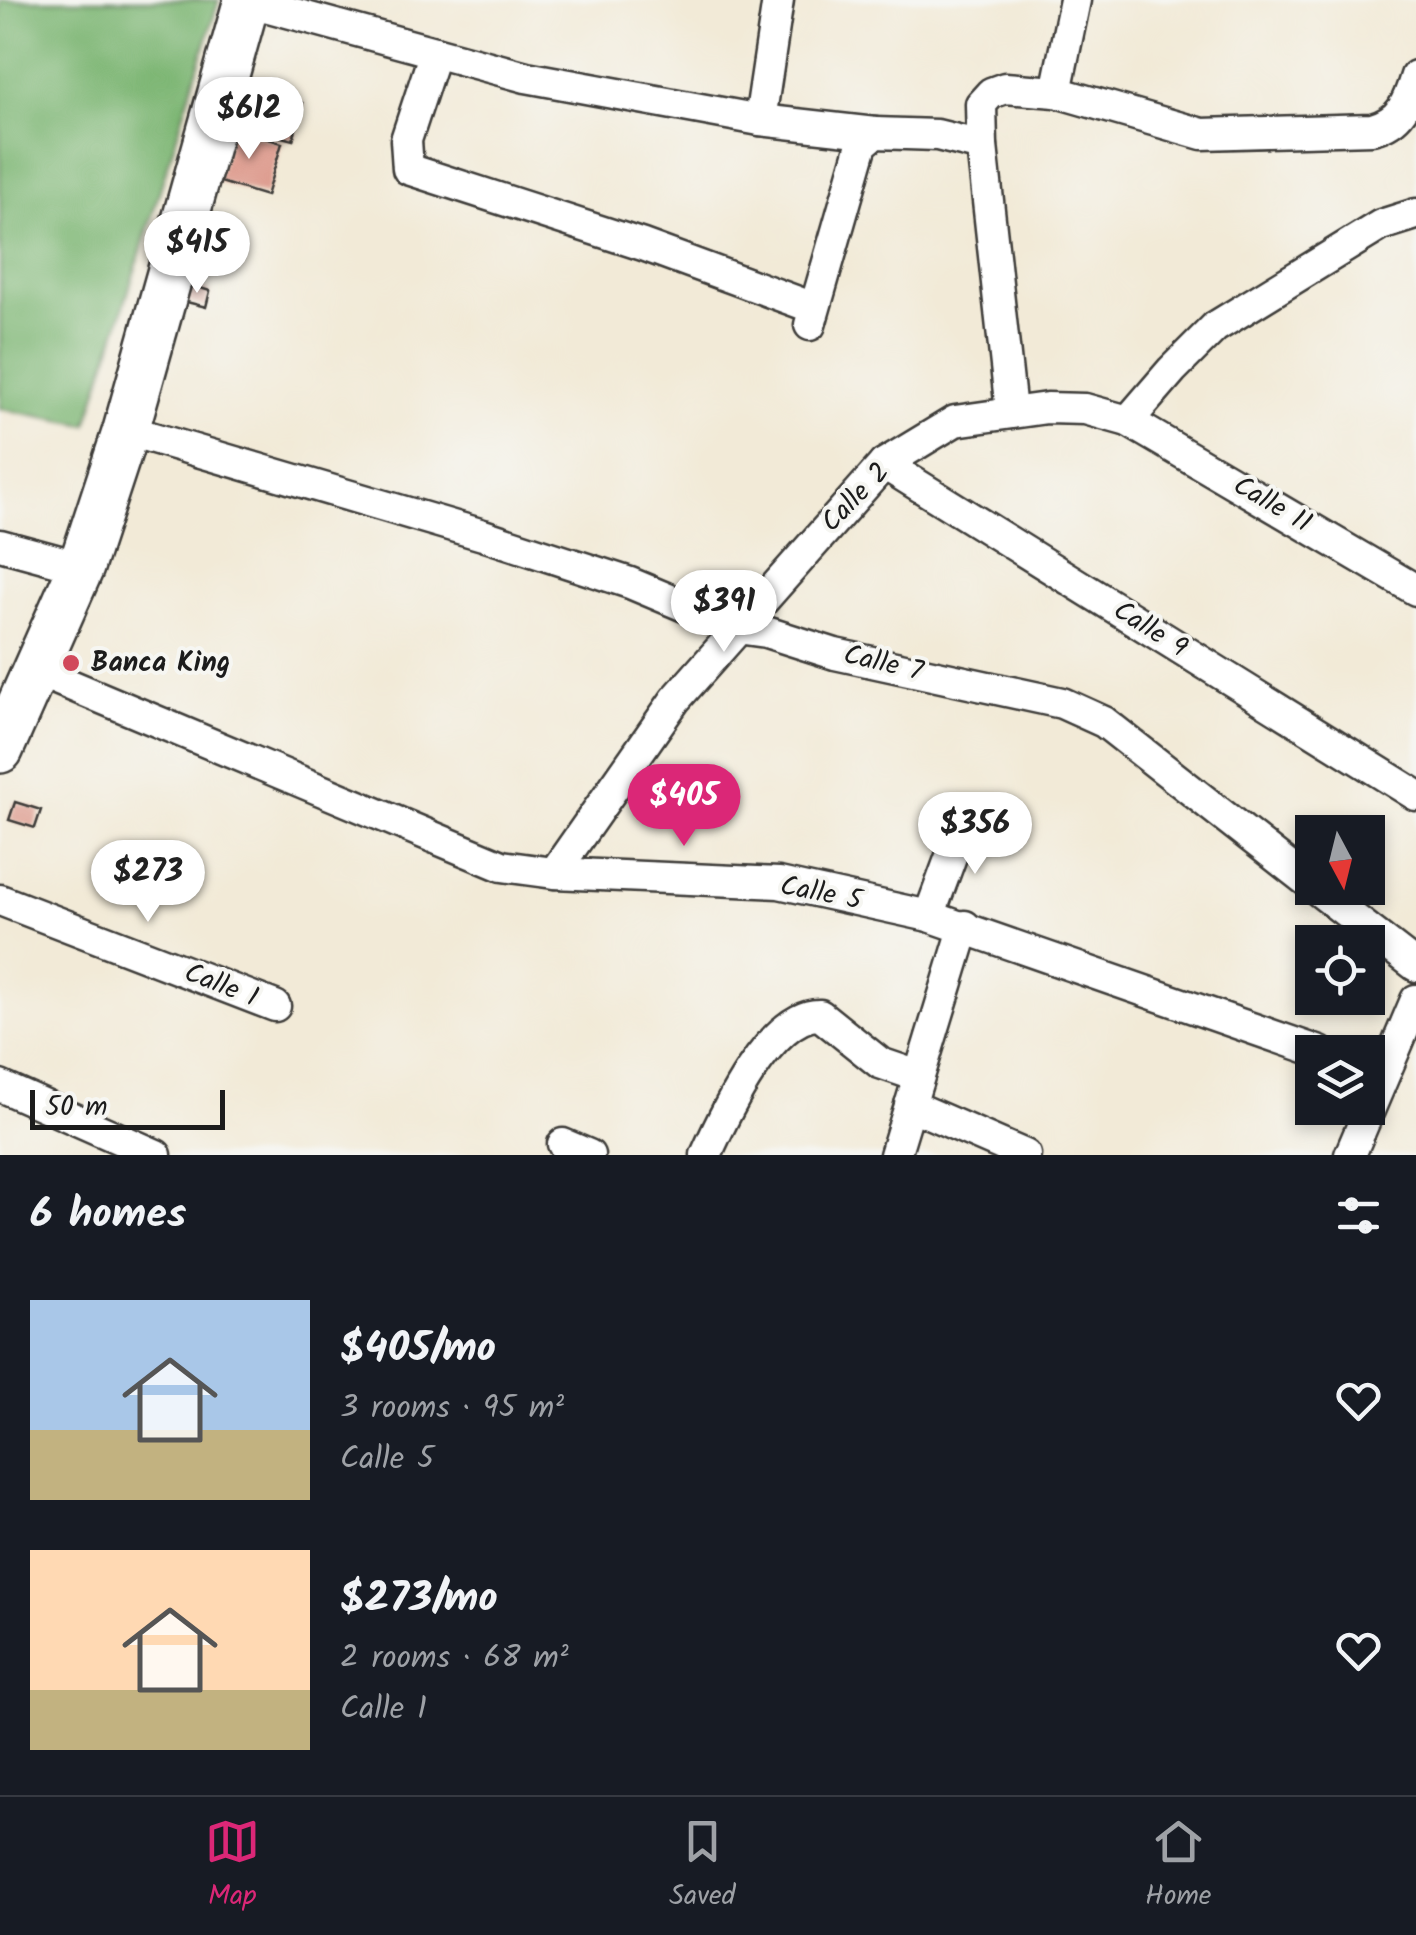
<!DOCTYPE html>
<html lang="en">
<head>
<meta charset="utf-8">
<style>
	body { margin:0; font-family:Kalam,sans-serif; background:#242831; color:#f1f3f6; height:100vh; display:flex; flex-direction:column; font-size:38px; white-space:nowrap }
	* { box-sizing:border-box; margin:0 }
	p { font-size:32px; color:#9ea1a6 }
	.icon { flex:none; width:55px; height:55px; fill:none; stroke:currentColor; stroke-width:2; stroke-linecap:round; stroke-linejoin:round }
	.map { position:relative; height:1155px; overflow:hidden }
	.drawer { display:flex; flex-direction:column; background:#171b24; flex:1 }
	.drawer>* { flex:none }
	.needle { width:65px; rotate:173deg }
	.buttons { position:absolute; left:1295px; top:815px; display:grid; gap:20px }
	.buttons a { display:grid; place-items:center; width:90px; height:90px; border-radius:0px; background:#171b24; box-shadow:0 5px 15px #0003; font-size:50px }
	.scale { position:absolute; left:30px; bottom:25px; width:195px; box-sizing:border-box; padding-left:10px; border:5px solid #1c1c1c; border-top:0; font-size:28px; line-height:35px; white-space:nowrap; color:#1c1c1c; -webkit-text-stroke:8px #f6f6f2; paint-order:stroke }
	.price { position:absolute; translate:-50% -85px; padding:0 22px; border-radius:35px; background:#fff; color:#222; font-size:32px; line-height:65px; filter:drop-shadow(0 2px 5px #0008) }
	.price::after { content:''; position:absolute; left:50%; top:60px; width:30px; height:22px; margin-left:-15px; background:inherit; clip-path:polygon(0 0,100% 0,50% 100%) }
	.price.current { background:#db2777; color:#fff }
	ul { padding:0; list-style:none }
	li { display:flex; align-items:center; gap:30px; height:250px; padding:0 30px }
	li span { display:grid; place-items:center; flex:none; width:280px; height:200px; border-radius:0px; color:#555 }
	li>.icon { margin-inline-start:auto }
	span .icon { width:120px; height:120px; fill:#fffc; stroke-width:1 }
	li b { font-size:42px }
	h2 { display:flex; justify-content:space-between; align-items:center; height:120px; padding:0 30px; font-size:42px }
	.dock { display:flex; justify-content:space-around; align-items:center; height:140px; border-top:2px solid #363941; background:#171b24; font-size:28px; color:#9ea1a6 }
	.dock a { display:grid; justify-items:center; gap:5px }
	.dock .current { color:#db2777 }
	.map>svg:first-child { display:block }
	.forest { fill:#7db673; stroke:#4c6948; stroke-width:2.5 }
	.building { fill:#de9d90 }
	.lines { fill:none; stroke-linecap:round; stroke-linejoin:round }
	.street-casing { stroke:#3c3b38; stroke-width:35 }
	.secondary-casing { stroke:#3c3b38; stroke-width:50 }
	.street { stroke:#fff; stroke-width:30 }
	.secondary { stroke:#fff; stroke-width:45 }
	.poi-dot { fill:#d1495b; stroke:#f6f6f2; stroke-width:4 }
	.labels { text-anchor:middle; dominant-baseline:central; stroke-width:8; stroke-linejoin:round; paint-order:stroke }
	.street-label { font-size:28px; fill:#1c1c1c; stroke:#f6f6f2 }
	.poi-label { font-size:28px; font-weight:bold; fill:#1c1c1c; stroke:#f6f6f2; text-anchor:start }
</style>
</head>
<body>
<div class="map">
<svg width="1416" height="1155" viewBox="0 0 1416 1155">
	<rect width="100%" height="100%" fill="#f6f6f2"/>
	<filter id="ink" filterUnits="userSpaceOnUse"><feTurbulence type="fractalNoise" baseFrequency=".01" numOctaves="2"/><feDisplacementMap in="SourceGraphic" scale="20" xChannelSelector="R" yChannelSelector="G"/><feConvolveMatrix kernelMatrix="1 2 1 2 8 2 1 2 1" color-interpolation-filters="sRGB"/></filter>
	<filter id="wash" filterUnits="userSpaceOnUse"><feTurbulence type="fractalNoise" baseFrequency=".0048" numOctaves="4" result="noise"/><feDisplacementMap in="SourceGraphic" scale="40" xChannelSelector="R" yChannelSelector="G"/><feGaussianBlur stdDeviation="2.25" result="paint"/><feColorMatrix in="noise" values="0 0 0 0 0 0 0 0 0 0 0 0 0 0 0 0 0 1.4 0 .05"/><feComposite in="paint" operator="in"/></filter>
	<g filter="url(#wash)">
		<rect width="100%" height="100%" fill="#f2ead7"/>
		<path class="forest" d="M 0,0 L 219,0 L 87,425 L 0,409 Z"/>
		<g id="blocks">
			<g class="building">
				<path d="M 246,88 L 303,103 L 293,140 L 236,125 Z"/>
				<path d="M 232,128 L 282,143 L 266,196 L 217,181 Z"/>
				<path d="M 188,284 L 210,291 L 206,307 L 183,301 Z"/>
				<path d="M 15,802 L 41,810 L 35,828 L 9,820 Z"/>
			</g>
		</g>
	</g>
	<g filter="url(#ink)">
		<use href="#blocks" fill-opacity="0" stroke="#3c3b38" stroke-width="2.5"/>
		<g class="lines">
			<defs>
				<g id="street">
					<path d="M 247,1 L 526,77 L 760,120 L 875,133"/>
					<path d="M 435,52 L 406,140 L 408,169 L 643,245 L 814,308"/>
					<path d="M 1056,92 L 1075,0"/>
					<path d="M 760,120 L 778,0"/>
					<path d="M 810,325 L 862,144 L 875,133 L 937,135 L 982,146"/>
					<path d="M 1011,411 L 982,146 L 981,104 L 991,93 L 1005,88 L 1056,92 L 1202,134 L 1372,129 C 1401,122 1408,102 1416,76"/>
					<path d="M 1128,421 L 1172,370 L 1215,327 L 1381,225 L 1416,214"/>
					<path d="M 126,430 L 483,535 L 630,583 L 737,628 L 766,632 L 835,654 L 1062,703 L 1104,722 L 1312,885"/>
					<path d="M 884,464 L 1416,795"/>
					<path d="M 0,545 L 81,567"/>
					<path d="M 37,671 L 502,866 L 554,873 L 779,883 L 929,916 L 1320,1052"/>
					<path d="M 554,873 L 675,700 L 884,464 L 955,421 L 1047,408 L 1085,409 L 1128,421 L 1416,590"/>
					<path d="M 1315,888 L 1416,966"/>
					<path d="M 0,900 L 275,1006"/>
					<path d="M 929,916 L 966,816"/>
					<path d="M 0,1086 L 156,1155"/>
					<path d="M 910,1105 L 1025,1155"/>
					<path d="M 563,1144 L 589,1155"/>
					<path d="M 706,1155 C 723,1117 771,1013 820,1015 L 880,1063 L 918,1076"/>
					<path d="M 895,1155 L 965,926"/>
					<path d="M 1350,1155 L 1416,1000"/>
				</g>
				<path id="secondary" d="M 0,750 L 81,567 L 126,430 L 247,0"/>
			</defs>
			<use href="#street" class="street-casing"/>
			<use href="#secondary" class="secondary-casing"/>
			<use href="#street" class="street"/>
			<use href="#secondary" class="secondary"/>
		</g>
	</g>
	<circle class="poi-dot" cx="71" cy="663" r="10"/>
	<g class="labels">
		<g class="street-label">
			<text transform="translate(856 498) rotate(-46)">Calle 2</text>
			<text transform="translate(1272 505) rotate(30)">Calle 11</text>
			<text transform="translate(1150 630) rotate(32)">Calle 9</text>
			<text transform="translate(883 664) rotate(13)">Calle 7</text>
			<text transform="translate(821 894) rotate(11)">Calle 5</text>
			<text transform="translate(221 986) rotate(21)">Calle 1</text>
		</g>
		<g class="poi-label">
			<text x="91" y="663">Banca King</text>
		</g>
	</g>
</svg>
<div class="buttons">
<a><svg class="needle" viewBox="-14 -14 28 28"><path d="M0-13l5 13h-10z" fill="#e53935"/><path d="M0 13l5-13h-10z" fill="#9ea1a6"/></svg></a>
<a><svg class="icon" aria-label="locate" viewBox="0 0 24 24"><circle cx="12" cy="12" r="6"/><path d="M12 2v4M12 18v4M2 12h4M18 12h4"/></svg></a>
<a><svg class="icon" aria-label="layers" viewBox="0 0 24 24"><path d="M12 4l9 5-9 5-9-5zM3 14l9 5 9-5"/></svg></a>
</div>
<div class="scale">50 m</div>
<b class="price" style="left:249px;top:162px">$612</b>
<b class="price" style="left:197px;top:296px">$415</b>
<b class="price" style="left:724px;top:655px">$391</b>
<b class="price current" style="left:684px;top:849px">$405</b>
<b class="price" style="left:975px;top:877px">$356</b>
<b class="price" style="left:148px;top:925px">$273</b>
</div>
<section class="drawer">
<h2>6 homes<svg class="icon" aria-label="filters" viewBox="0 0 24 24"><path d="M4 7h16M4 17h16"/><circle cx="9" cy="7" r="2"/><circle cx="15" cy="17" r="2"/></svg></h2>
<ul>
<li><span style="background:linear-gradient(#a9c7e8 65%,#c2b280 0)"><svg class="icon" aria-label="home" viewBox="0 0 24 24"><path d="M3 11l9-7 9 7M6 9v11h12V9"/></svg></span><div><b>$405/mo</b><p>3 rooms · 95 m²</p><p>Calle 5</p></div><svg class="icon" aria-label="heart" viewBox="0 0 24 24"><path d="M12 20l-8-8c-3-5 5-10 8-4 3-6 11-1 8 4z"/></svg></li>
<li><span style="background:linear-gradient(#ffd9b3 70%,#c2b280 0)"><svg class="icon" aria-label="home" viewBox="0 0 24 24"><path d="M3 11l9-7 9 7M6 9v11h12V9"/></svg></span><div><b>$273/mo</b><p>2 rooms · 68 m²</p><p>Calle 1</p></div><svg class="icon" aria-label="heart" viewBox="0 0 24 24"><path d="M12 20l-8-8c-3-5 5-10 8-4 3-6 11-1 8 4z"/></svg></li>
</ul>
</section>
<nav class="dock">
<a class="current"><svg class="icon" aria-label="map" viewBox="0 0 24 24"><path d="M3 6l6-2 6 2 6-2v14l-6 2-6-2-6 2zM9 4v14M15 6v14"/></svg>Map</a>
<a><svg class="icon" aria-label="saved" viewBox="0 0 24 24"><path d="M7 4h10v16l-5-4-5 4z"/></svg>Saved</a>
<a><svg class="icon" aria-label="home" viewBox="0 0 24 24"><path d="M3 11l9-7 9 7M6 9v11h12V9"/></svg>Home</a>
</nav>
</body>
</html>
